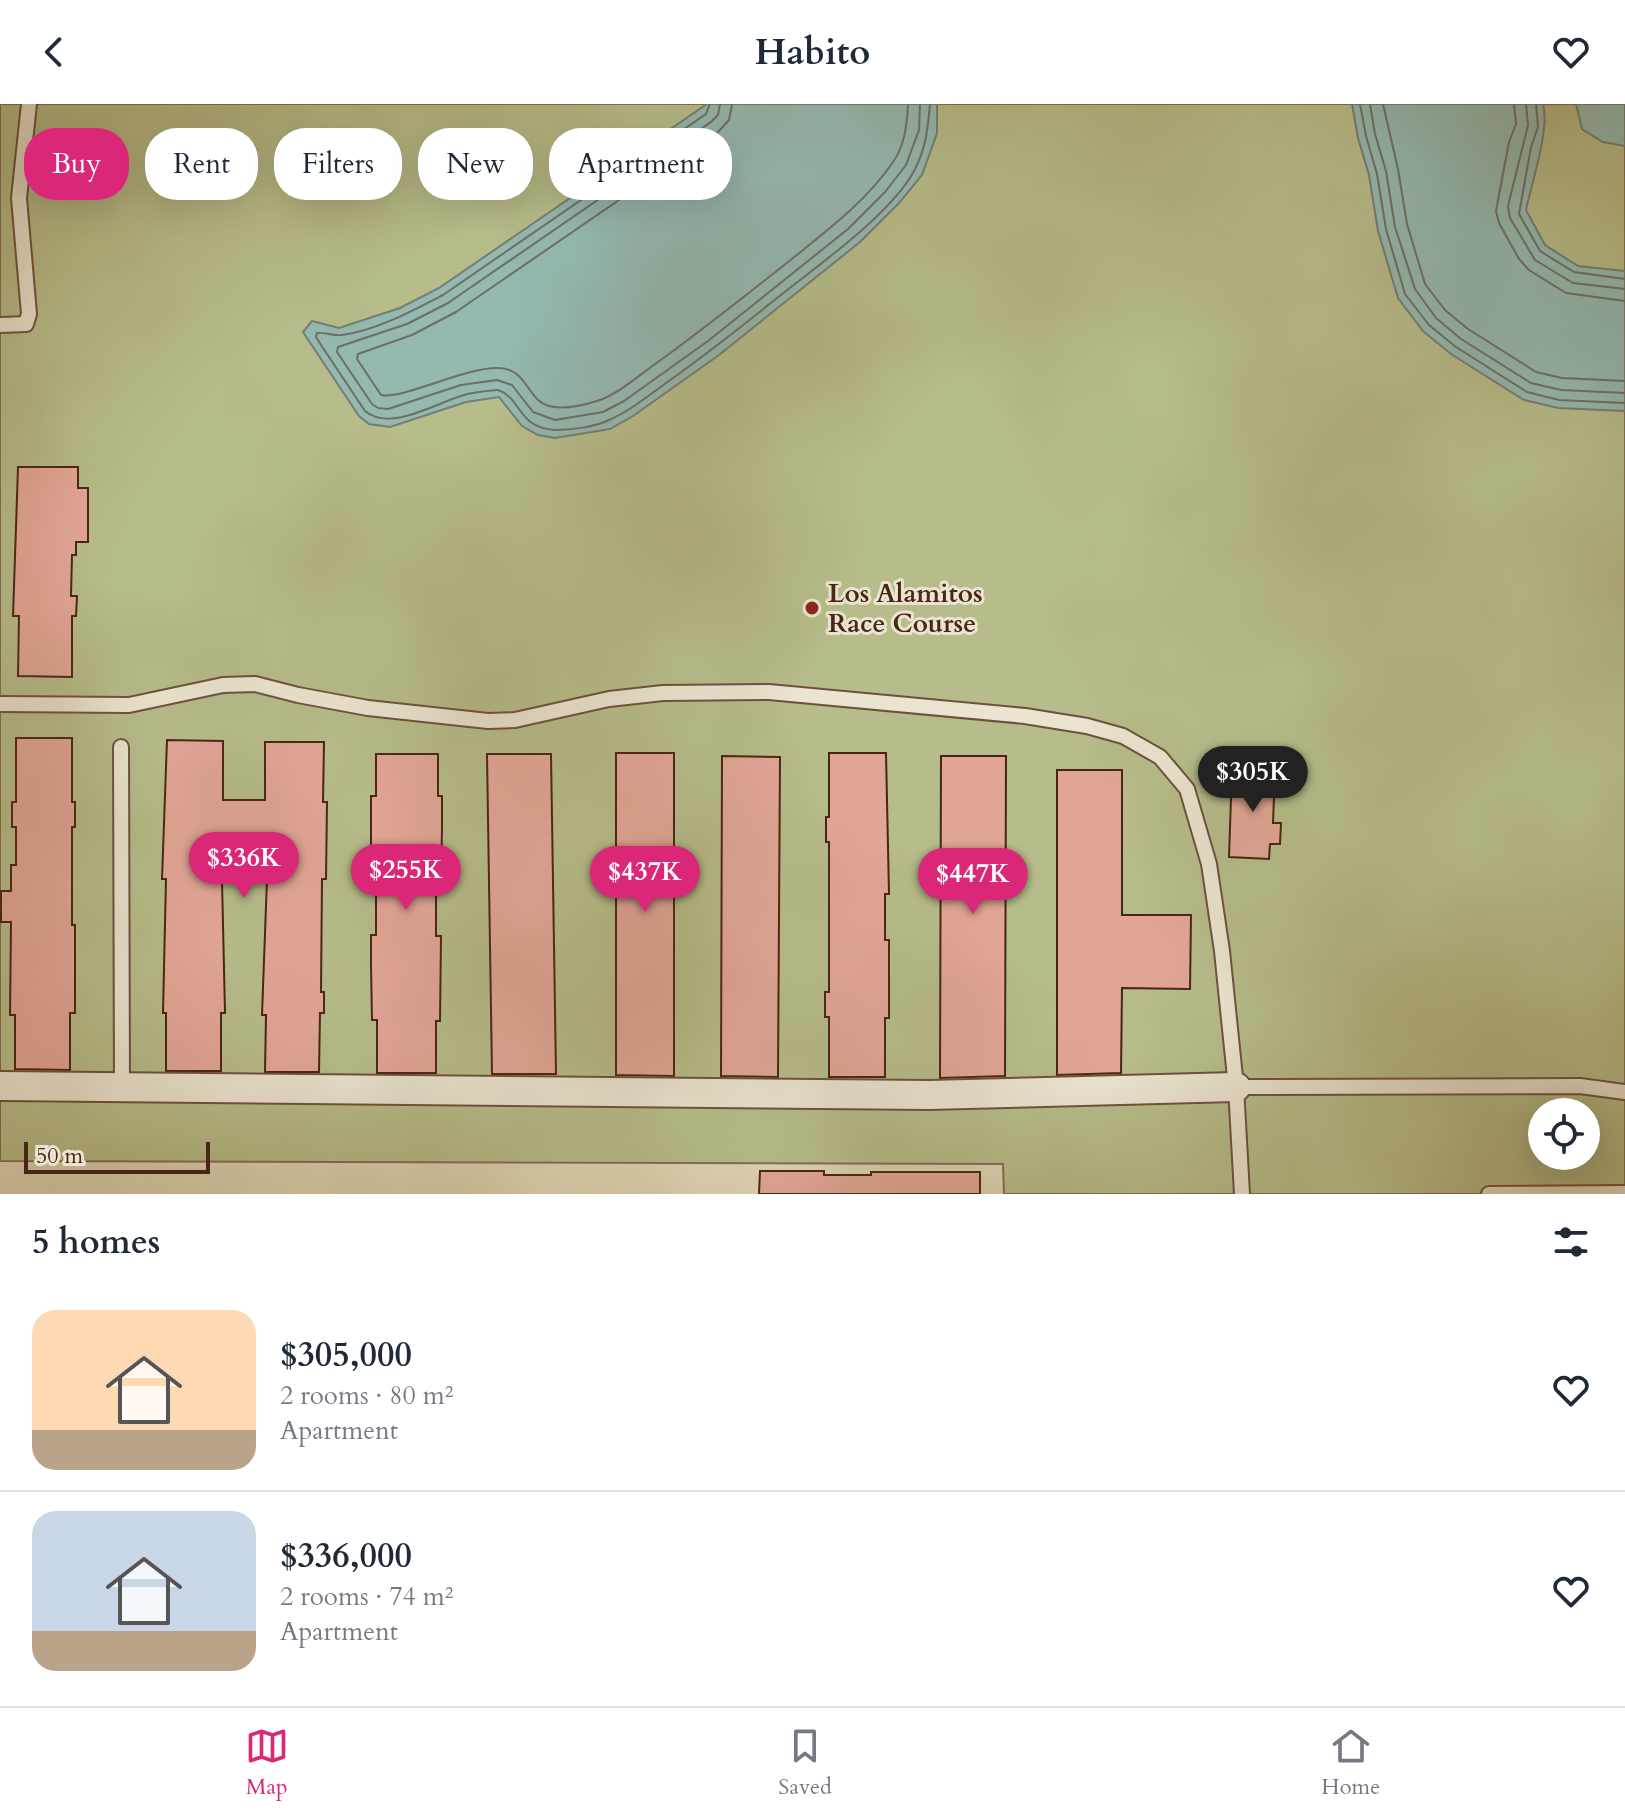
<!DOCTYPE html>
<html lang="en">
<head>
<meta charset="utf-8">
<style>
	body { margin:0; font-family:Cardo,serif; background:#f6f6f7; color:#1f2937; height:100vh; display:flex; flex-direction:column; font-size:30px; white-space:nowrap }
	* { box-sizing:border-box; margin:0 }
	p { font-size:26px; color:#747a83 }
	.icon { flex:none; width:44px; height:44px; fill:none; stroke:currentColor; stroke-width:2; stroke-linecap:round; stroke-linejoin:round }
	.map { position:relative; height:1090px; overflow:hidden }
	.drawer { display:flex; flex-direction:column; background:#fff; flex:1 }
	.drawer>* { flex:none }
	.top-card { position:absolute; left:24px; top:24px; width:800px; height:72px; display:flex; gap:16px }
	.controls { position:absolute; left:1528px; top:994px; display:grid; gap:16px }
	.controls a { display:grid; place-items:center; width:72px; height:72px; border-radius:50%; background:#fff; box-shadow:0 8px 32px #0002; font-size:40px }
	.scale { position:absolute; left:24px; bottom:20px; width:186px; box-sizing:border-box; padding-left:8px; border:4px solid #492515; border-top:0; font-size:22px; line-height:28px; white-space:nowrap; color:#492515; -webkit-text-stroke:6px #eae4d0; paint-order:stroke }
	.price { position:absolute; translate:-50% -68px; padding:0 18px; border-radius:28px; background:#db2777; color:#fff; font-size:26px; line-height:52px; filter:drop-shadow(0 2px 4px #0008) }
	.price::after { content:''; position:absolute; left:50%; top:48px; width:24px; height:18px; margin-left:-12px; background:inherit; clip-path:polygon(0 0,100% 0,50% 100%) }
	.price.on { background:#222; color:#fff }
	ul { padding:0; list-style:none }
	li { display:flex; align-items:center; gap:24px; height:200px; padding:0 32px }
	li+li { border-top:2px solid #e0e1e3 }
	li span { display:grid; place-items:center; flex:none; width:224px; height:160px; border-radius:24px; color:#555 }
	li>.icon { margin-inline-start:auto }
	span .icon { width:96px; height:96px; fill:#fffc; stroke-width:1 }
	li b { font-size:34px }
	h2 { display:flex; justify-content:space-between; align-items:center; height:96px; padding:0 32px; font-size:34px }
	.pill { padding:0 28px; border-radius:32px; background:#fff; box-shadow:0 8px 32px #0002; font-size:28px; line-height:72px }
	.pill.on { background:#db2777; color:#fff }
	header { display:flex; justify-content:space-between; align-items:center; height:104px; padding:0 32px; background:#fff; font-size:36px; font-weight:800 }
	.tab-bar { display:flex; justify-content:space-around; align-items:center; height:112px; border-top:2px solid #e0e1e3; background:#fff; font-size:22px; color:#747a83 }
	.tab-bar a { display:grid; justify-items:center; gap:4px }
	.tab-bar .on { color:#db2777 }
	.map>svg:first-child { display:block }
	.green { fill:#b6bc8a; stroke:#807050; stroke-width:2; fill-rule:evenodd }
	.water { fill:#93b9b1; stroke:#757e73; stroke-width:2 }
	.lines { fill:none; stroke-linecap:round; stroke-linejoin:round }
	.shore { stroke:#6e6f63; stroke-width:2 }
	.building { fill:#e2a697; stroke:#492515; stroke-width:2 }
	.service-casing { stroke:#6e513d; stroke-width:18 }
	.minor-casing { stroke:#6e513d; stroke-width:32 }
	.service { stroke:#eae4d0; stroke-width:14 }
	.minor { stroke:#eae4d0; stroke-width:28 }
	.poi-dot { fill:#8f2418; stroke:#eae4d0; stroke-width:3 }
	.labels { text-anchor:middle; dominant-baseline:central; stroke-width:6; stroke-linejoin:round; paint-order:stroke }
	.poi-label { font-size:26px; font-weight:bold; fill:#492515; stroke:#eae4d0; text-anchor:start }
</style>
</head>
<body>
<header><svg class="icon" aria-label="back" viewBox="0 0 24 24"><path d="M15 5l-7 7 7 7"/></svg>Habito<svg class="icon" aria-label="heart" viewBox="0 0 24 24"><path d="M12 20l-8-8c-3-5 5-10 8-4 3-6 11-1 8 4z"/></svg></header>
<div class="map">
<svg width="1625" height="1090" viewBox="0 0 1625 1090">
	<rect width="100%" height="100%" fill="#ded6b6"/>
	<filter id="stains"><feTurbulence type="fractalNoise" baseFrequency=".0025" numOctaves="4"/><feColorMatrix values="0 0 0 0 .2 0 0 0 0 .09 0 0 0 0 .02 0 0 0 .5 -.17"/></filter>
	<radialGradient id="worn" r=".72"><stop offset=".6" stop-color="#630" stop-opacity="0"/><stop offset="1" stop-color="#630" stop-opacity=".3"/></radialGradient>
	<path class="green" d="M 0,0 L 1625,0 L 1625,1090 L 1004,1090 L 1003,1060 L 0,1057 ZM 1542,1008 L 1586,1008 L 1586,1052 L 1542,1052 Z"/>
	<g class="water">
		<path d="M 707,0 L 937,0 L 937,29 L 922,71 L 899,99 L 860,138 L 719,251 L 633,312 L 610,325 L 555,334 L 538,331 L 522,322 L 499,293 L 466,298 L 390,323 L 369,320 L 359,312 L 303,228 L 312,217 L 339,224 L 400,204 L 439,184 Z"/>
		<path d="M 1352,0 L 1543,0 C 1550,24 1532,78 1526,106 L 1545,141 L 1578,162 L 1625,167 L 1625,307 L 1558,304 L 1524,296 L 1451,250 L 1423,227 L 1398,194 L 1378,127 L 1369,71 L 1358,34 Z"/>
		<path d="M 1576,0 L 1625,0 L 1625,42 L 1603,38 L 1582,25 Z"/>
	</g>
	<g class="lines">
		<g class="shore">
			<path d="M 710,0 L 706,10 L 443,191 C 414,206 375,227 342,231 C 333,232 325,228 317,229 L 316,233 L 321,241 L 365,307 C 390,328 434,300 461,292 C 473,288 486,287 498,286 C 522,294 517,324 555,326 C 572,326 595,323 609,316 C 630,307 648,292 666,279 C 704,252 741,223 777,194 C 816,163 894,108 915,65 C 926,44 928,23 930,0"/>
			<path d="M 720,0 L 718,11 L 711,18 L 448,199 L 407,220 L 338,243 L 337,248 L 372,300 L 378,304 L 388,305 L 461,281 L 497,276 L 512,281 L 533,308 L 555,316 L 603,308 L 624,297 L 708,237 L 848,125 L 885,88 L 906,61 L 919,26 L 920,0"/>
			<path d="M 732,0 L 729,16 L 718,28 L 456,208 L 412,231 L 358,250 L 357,255 L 381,291 C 402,296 465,263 498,264 C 521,264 525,283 538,296 C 552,309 581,302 597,297 C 619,290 639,271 658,258 C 702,226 745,192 788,158 C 825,128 866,98 893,58 C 905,41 907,20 908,0"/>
			<path d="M 1360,0 L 1366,32 L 1377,70 L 1386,125 L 1405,190 L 1429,221 L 1456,243 L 1527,288 L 1559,296 L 1625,299"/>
			<path d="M 1370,0 L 1375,30 L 1386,67 L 1395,123 L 1415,185 L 1436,214 L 1461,235 L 1531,279 L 1561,286 L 1625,289"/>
			<path d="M 1383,0 L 1398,65 L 1407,120 L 1425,180 L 1445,206 L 1468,225 L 1536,268 L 1562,274 L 1625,277"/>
			<path d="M 1514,0 L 1516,20 L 1509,38 L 1496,107 L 1499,119 L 1519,155 L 1529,166 L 1566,189 L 1625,197"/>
			<path d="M 1526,0 L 1528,21 L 1508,102 L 1510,114 L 1535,156 L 1573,179 L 1625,185"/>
			<path d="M 1536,0 L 1538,23 L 1531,43 L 1519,110 L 1540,147 L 1574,168 L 1625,175"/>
		</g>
	</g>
	<g class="building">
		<path d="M 18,363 L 78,363 L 78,384 L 88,384 L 88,438 L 76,438 L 76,451 L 72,451 L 71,492 L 77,492 L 76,512 L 72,512 L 72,573 L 18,572 L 19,512 L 13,512 Z"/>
		<path d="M 16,634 L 72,634 L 72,698 L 75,698 L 75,723 L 72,723 L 72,821 L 75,821 L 75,909 L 70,909 L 70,966 L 15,965 L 15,911 L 10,911 L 11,818 L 1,818 L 1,787 L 11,787 L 11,761 L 16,761 L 16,723 L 12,723 L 12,698 L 16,698 Z"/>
		<path d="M 167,636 L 223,637 L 223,696 L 265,696 L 265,638 L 324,638 L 323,698 L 327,698 L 326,775 L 322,775 L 321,888 L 324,888 L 324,909 L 320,909 L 319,968 L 265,968 L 266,911 L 262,911 L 267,775 L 222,776 L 225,909 L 221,909 L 221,967 L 166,967 L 166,909 L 163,909 L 166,775 L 162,775 Z"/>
		<path d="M 616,649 L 674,649 L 674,972 L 616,971 Z"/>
		<path d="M 829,649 L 886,649 L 889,790 L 885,790 L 885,836 L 889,836 L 889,914 L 885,914 L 885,973 L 829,973 L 829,913 L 825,913 L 825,888 L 829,888 L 829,738 L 826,738 L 826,713 L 829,713 Z"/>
		<path d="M 376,650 L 438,650 L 438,692 L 442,692 L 442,723 L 441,778 L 436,778 L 436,832 L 441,832 L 440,917 L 436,917 L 436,969 L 377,969 L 377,916 L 372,916 L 371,861 L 371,831 L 376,831 L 376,778 L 371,778 L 371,692 L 376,692 Z"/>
		<path d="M 487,650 L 551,650 L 556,970 L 492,970 Z"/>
		<path d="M 722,652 L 780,653 L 778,973 L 721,972 Z"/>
		<path d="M 941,652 L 1006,652 L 1005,972 L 940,974 Z"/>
		<path d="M 1232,665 L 1275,667 L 1273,719 L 1281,719 L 1280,740 L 1270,740 L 1269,755 L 1229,753 Z"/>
		<path d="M 1057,666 L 1122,666 L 1122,811 L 1191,811 L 1190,885 L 1122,884 L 1121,969 L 1057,971 Z"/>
		<path d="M 760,1067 L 824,1067 L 824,1071 L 871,1071 L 871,1068 L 980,1068 L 980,1090 L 759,1090 Z"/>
	</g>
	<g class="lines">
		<defs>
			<g id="service">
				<path d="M 0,221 L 26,220 L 29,210 L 19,94 L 29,0"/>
				<path d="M 0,600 L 129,601 L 223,581 L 255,580 L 298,591 L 368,604 L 488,617 L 515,616 L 609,595 L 663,589 L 769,588 L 1025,612 L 1087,622 L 1123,632 L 1160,653 L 1187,685 L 1209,760 L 1222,847 L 1236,983 L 1242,1090"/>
				<path d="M 121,643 L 122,983"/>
				<path d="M 1236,983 L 1580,982 L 1625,988"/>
				<path d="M 1489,1090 L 1625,1089"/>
			</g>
			<path id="minor" d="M 0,982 L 929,991 L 1236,983"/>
		</defs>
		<use href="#service" class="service-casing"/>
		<use href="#minor" class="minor-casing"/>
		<use href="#service" class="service"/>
		<use href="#minor" class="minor"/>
	</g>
	<circle class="poi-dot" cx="812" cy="504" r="8"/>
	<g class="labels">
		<g class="poi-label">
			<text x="828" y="489">Los Alamitos<tspan x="828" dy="30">Race Course</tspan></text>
		</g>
	</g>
	<rect width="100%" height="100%" filter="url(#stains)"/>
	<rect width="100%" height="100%" fill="url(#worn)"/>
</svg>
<div class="controls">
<a><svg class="icon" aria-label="locate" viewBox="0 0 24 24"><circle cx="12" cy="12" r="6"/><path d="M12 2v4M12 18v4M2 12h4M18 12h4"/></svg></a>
</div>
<div class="scale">50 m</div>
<b class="price on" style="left:1253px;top:710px">$305K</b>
<b class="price" style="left:244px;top:796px">$336K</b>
<b class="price" style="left:406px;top:808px">$255K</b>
<b class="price" style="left:645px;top:810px">$437K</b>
<b class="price" style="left:973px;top:812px">$447K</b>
<div class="top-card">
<a class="pill on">Buy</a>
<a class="pill">Rent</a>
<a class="pill">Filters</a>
<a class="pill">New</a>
<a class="pill">Apartment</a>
</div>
</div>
<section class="drawer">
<h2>5 homes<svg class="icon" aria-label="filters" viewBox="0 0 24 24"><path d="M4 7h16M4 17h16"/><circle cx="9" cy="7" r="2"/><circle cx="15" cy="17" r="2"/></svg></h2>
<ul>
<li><span style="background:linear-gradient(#ffd9b3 75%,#b9a48a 0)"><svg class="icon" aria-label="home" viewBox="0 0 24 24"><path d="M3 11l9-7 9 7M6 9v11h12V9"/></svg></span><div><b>$305,000</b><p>2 rooms · 80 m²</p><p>Apartment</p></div><svg class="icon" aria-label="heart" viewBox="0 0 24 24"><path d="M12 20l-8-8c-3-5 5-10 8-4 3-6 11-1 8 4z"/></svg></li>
<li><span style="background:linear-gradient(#c9d6e8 75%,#b9a48a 0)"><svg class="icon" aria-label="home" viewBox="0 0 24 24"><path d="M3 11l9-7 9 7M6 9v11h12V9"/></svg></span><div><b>$336,000</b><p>2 rooms · 74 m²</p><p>Apartment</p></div><svg class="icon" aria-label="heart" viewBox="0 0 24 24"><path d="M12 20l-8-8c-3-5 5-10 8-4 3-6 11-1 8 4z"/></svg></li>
</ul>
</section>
<nav class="tab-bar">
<a class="on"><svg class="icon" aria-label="map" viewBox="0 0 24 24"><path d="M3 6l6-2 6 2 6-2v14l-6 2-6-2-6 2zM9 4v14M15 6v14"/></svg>Map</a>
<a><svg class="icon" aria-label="saved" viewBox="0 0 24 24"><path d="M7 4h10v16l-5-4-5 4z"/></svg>Saved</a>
<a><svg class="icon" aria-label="home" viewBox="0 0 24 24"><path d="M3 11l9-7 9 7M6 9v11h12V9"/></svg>Home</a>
</nav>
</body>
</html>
